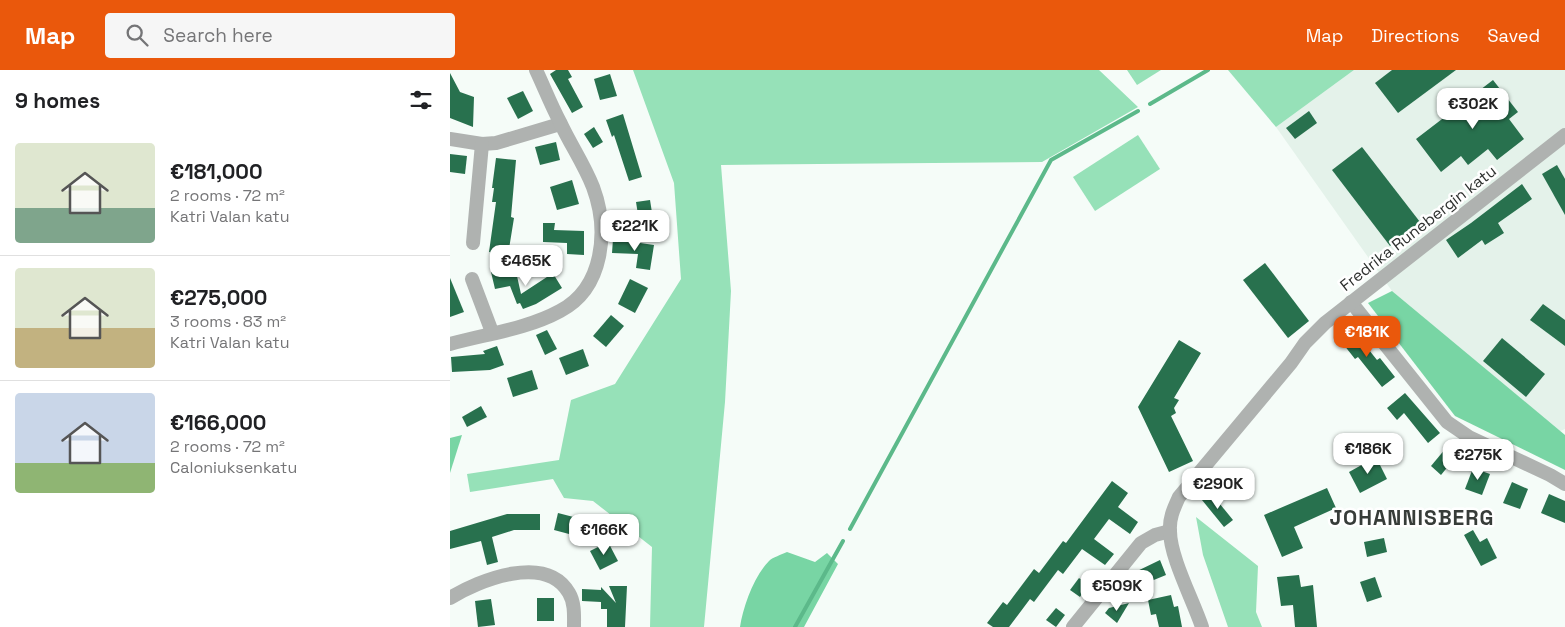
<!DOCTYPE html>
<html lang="en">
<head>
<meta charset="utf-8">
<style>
	body { margin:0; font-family:"Space Grotesk",sans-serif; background:#f6f6f6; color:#202124; height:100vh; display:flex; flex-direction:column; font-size:19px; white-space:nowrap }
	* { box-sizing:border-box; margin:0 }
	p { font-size:16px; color:#757577 }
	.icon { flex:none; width:28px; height:28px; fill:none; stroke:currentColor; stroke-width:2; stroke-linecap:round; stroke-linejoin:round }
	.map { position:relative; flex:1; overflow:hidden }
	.drawer { display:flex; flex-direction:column; background:#fff; width:450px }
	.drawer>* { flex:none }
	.price { position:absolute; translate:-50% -42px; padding:0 11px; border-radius:10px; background:#fff; color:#222; font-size:16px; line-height:32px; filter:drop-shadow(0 1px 2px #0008) }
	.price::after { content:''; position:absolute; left:50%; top:30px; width:15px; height:11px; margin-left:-8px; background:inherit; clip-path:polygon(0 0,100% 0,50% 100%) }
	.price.on { background:#ea580c; color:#fff }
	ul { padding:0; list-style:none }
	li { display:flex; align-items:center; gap:15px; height:125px; padding:0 15px }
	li+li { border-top:1px solid #e0e0e0 }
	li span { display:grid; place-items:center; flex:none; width:140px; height:100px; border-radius:5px; color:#555 }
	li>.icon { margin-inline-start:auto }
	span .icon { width:60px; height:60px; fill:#fffc; stroke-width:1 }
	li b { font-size:21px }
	h2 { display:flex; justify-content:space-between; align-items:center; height:60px; padding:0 15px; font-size:21px }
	header { display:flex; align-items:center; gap:30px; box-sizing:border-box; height:70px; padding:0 25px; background:#ea580c; color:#fff }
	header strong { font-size:24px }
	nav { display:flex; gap:28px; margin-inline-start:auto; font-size:18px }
	.search { width:350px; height:45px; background:#f6f6f6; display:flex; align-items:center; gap:12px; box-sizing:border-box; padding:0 18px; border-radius:5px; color:#757577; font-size:19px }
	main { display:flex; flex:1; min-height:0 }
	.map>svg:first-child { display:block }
	.built { fill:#e4f2ea }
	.green { fill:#96e1b8 }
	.forest { fill:#78d5a4 }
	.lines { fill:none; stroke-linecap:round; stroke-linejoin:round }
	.stream { stroke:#5cb98a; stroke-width:4 }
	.building { fill:#28714e }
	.minor { stroke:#afb2b0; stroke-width:14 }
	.labels { text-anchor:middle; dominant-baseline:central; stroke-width:5; stroke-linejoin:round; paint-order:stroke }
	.street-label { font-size:16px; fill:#2e312f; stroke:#fff }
	.district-label { font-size:21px; font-weight:bold; letter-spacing:1px; fill:#373c39; stroke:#fff }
</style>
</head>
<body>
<header>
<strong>Map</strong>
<div class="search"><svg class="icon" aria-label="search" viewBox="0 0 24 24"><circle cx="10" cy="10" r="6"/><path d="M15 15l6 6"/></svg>Search here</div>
<nav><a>Map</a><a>Directions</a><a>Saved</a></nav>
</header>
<main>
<section class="drawer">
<h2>9 homes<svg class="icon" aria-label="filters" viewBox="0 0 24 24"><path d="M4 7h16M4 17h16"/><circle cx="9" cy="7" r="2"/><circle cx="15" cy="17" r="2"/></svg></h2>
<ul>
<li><span style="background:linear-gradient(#dfe7d0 65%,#7fa58c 0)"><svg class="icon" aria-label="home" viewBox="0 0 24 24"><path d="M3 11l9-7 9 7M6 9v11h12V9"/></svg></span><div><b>€181,000</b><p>2 rooms · 72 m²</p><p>Katri Valan katu</p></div></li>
<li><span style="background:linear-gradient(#dfe7d0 60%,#c2b280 0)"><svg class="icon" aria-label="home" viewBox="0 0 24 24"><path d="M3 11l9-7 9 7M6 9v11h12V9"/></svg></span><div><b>€275,000</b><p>3 rooms · 83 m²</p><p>Katri Valan katu</p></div></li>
<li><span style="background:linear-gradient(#c9d6e8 70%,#8fb573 0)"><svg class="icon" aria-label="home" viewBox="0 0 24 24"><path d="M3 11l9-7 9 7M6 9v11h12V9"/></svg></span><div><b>€166,000</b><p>2 rooms · 72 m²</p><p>Caloniuksenkatu</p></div></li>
</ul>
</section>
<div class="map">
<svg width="1115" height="557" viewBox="0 0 1115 557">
	<rect width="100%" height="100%" fill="#f5fcf8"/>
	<path class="built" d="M 904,0 L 1115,0 L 1115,359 L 1108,362 L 942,221 L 826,57 Z"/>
	<g class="green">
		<path d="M 183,0 L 649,0 L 688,37 L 592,92 L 271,95 L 281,221 L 275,332 L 254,557 L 200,557 L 202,477 L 143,431 L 114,428 L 103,409 L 20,422 L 17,404 L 109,390 L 121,330 L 165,314 L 231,209 L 224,113 Z"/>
		<path d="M 677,0 L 711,0 L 687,15 Z"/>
		<path d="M 778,0 L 904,0 L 826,57 Z"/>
		<path d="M 688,65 L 710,99 L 645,141 L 623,107 Z"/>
		<path d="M 746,447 L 808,496 L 806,542 L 812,557 L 778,557 L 753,485 Z"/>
	</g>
	<g class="forest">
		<path d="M 942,221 L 1115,365 L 1115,400 L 1005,346 L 918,233 Z"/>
		<path d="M 12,365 L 0,403 L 0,368 Z"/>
		<path d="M 337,482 L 365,492 L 377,483 L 388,494 L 354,557 L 290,557 C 293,537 304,506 319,491 C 323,487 331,485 337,482 Z"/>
	</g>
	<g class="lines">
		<g class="stream">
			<path d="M 700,34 L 758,0"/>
			<path d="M 400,459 L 601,90 L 688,41"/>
			<path d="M 345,557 L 393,471"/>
		</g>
	</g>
	<g class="building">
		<path d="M 106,0 L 118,0 L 122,7 L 118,9 L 133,37 L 122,43 L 100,4 Z"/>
		<path d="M 942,0 L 1006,0 L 948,43 L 925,13 Z"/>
		<path d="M 0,3 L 10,22 L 24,27 L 23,57 L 0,48 Z"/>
		<path d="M 160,4 L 167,26 L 150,30 L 144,9 Z"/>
		<path d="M 1043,10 L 1068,42 L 1059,49 L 1074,69 L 1047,90 L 1038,79 L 1018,95 L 1011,86 L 991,102 L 966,69 Z"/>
		<path d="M 73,21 L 83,41 L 68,49 L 57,28 Z"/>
		<path d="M 859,41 L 867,53 L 845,69 L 836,58 Z"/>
		<path d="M 173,44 L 192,107 L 179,111 L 164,65 L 162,67 L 156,50 Z"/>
		<path d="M 144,57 L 153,72 L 143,78 L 134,64 Z"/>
		<path d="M 106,72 L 110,90 L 90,95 L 85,77 Z"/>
		<path d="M 912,77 L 970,152 L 940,176 L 882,100 Z"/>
		<path d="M 0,84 L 17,86 L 15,104 L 0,102 Z"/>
		<path d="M 46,88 L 66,90 L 61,147 L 64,148 L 58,185 L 39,182 L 46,132 L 42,132 L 44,118 L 42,118 Z"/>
		<path d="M 1107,95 L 1115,109 L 1115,145 L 1092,104 Z"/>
		<path d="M 122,110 L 129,134 L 107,140 L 100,117 Z"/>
		<path d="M 1072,114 L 1082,129 L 1048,153 L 1054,163 L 1035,175 L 1032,170 L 1008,188 L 996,170 L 1021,153 Z"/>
		<path d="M 200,130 L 204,155 L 190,157 L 186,132 Z"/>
		<path d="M 93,153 L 105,153 L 104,160 L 134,161 L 134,185 L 117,184 L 117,173 L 93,172 Z"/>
		<path d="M 163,169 L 204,175 L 200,200 L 186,198 L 188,184 L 162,183 Z"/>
		<path d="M 815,193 L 859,251 L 838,268 L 793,210 Z"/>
		<path d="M 65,197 L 71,224 L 100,205 L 104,205 L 112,218 L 86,234 L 73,239 L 70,233 L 67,234 L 60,216 L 45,219 L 41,202 Z"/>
		<path d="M 0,208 L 14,242 L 0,247 Z"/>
		<path d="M 180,209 L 198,218 L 185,243 L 168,234 Z"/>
		<path d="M 1093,234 L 1115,250 L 1115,276 L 1080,250 Z"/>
		<path d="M 161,245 L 174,256 L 156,277 L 143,266 Z"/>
		<path d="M 97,260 L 107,279 L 95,285 L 86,265 Z"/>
		<path d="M 903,260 L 927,290 L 930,288 L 945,307 L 932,317 L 908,287 L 905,289 L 890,270 Z"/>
		<path d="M 1052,268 L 1095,304 L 1076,327 L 1033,291 Z"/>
		<path d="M 729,270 L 751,283 L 724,328 L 729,330 L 724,338 L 726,343 L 721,346 L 743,391 L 719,402 L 688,337 Z"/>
		<path d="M 47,276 L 54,295 L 40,300 L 2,302 L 1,287 L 35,284 L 33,281 Z"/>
		<path d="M 133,279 L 139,296 L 116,305 L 109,288 Z"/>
		<path d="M 82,300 L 88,319 L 63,327 L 57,308 Z"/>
		<path d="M 955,323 L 990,363 L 978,373 L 954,343 L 947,350 L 937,338 Z"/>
		<path d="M 31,336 L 37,347 L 17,357 L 12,347 Z"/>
		<path d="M 1001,372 L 1009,380 L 1009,383 L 991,405 L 981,396 Z"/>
		<path d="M 926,387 L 937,409 L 910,423 L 899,402 Z"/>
		<path d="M 1023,398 L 1040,404 L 1032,425 L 1015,419 Z"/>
		<path d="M 662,411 L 678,423 L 668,437 L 688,452 L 680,464 L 659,449 L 644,469 L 664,484 L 655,495 L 632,479 L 613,504 L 608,500 L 584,532 L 580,529 L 559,557 L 543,557 L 537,553 L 553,532 L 557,535 L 584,499 L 589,503 L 613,471 L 616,473 Z"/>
		<path d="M 1062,412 L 1078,419 L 1070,439 L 1053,433 Z"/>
		<path d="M 877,418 L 886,438 L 844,457 L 853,478 L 832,487 L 814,445 Z"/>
		<path d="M 761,423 L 783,450 L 774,457 L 752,430 Z"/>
		<path d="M 1099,424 L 1115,431 L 1115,453 L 1091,443 Z"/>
		<path d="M 108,443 L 139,451 L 134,468 L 104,460 Z"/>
		<path d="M 57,444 L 90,444 L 90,460 L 64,460 L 42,467 L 48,492 L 37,495 L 31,471 L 0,479 L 0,461 Z"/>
		<path d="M 1023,460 L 1030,472 L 1037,468 L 1047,488 L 1031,496 L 1014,465 Z"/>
		<path d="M 934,468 L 937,482 L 917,487 L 914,472 Z"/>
		<path d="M 158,472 L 168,491 L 150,500 L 140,481 Z"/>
		<path d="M 710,490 L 716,505 L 694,514 L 694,511 L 690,516 L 664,527 L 679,505 Z"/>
		<path d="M 849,505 L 851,517 L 863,515 L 867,557 L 845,557 L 843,535 L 831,536 L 827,507 Z"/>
		<path d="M 925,507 L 932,527 L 917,532 L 910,512 Z"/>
		<path d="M 629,508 L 638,515 L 630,527 L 620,520 Z"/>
		<path d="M 159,516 L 177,516 L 175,557 L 157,557 L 157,539 L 151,539 L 151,532 L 132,531 L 132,519 L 151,520 L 151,517 L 166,533 Z"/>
		<path d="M 721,525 L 724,537 L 728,536 L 732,557 L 709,557 L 706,544 L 701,545 L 698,530 Z"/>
		<rect x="87" y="528" width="17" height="23"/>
		<path d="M 41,529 L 45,555 L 28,557 L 25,531 Z"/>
		<path d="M 679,533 L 667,553 L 655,543 L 659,538 Z"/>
		<path d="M 606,538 L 615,545 L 606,557 L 596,550 Z"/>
	</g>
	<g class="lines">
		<g class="minor">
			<path d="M 0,69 L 32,74 L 46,73 L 110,54"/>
			<path d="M 23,173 L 32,74"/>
			<path d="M 22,209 L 42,262"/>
			<path d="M 901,232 L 997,352 L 1019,367 L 1100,405 L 1115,414"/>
			<path d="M 0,274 C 36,264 77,259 110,241 C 154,218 159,160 143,117 C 134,94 120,74 110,52 C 101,35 94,17 86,0"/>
			<path d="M 0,528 C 29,510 96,483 119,523 C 125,533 124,546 124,557"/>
			<path d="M 623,557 L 691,473 L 705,465 L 720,461"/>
			<path d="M 752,557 C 743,530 720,487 720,461 C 719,448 724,438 729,427 L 841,293 L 855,273 L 875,253 L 1115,65"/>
		</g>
	</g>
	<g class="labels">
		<g class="street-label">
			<text transform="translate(968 158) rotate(-38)">Fredrika Runebergin katu</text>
		</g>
		<g class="district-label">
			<text x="962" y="447">JOHANNISBERG</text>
		</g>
	</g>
</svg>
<b class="price" style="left:1023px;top:60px">€302K</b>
<b class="price" style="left:185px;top:182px">€221K</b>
<b class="price" style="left:76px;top:217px">€465K</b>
<b class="price on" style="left:917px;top:288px">€181K</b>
<b class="price" style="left:918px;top:405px">€186K</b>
<b class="price" style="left:1028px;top:411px">€275K</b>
<b class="price" style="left:768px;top:440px">€290K</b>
<b class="price" style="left:154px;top:486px">€166K</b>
<b class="price" style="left:667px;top:542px">€509K</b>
</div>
</main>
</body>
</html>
